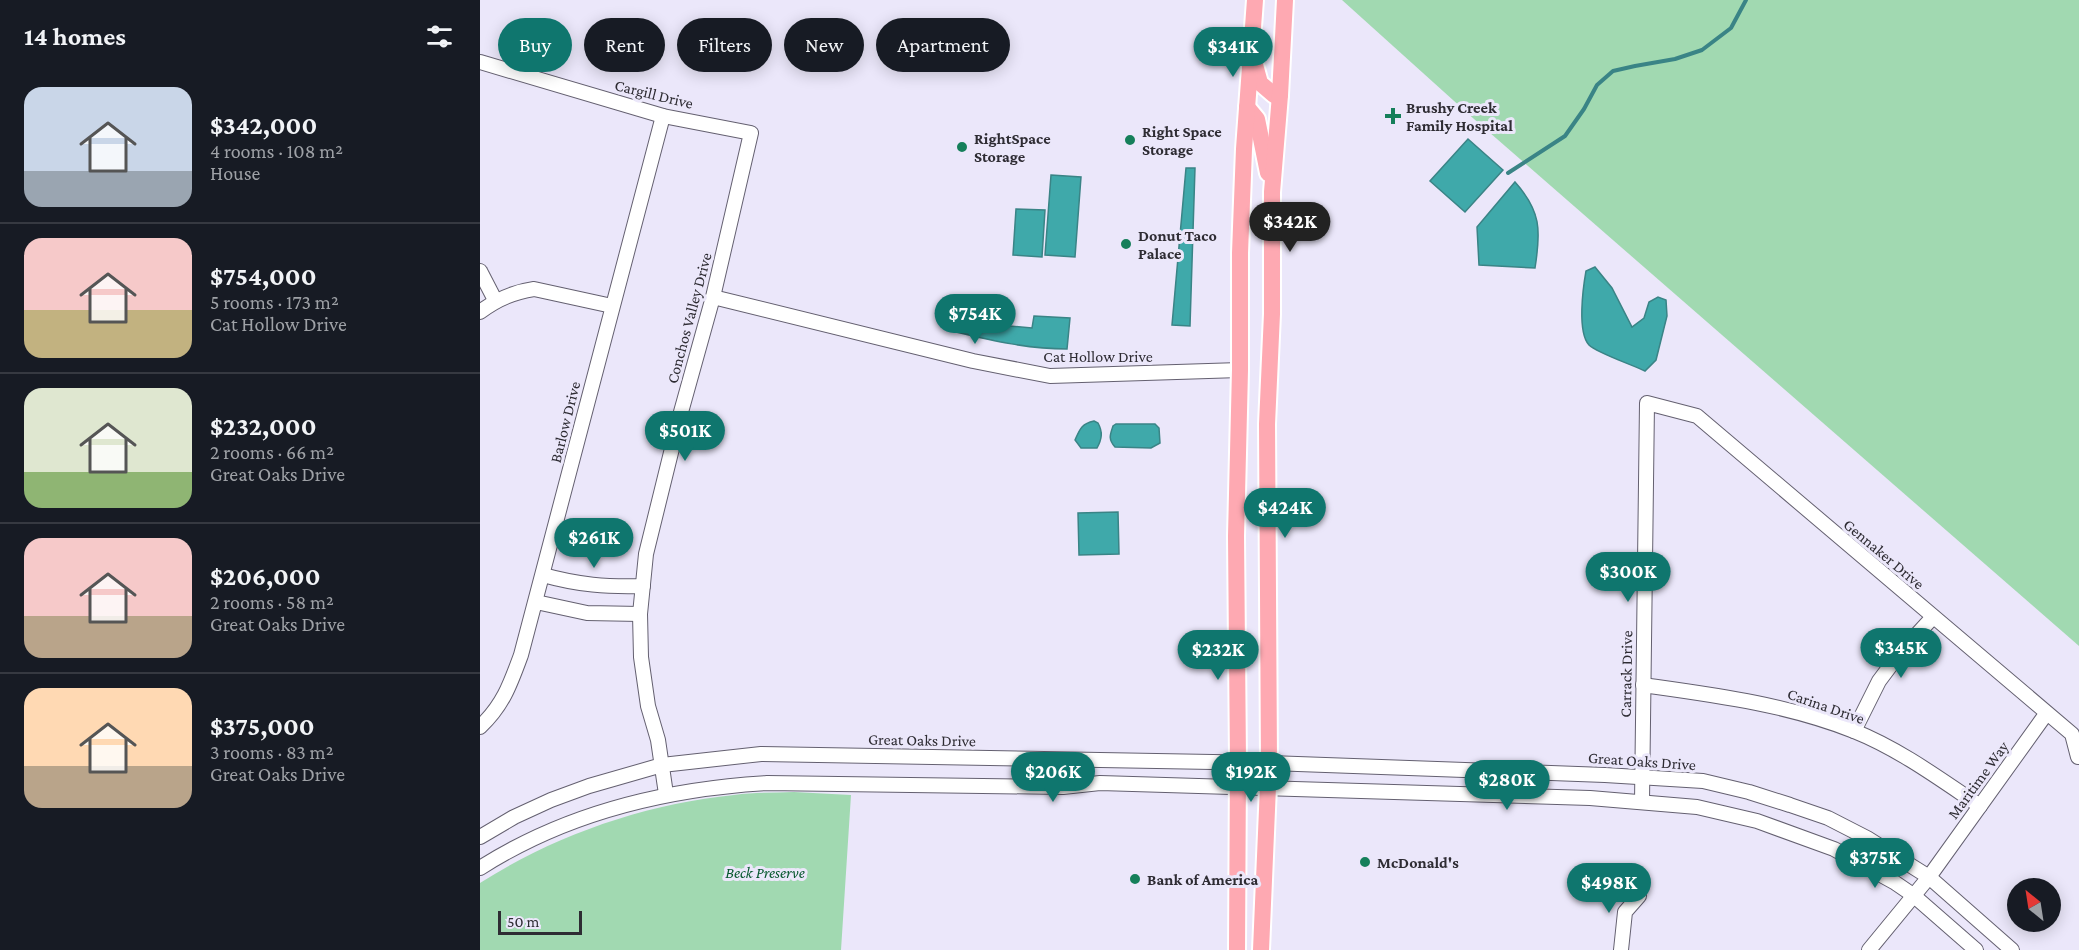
<!DOCTYPE html>
<html lang="en">
<head>
<meta charset="utf-8">
<style>
	body { margin:0; font-family:"Crimson Pro",serif; background:#242831; color:#f1f3f6; height:100vh; display:flex; flex-direction:column; font-size:22px; white-space:nowrap }
	* { box-sizing:border-box; margin:0 }
	p { font-size:20px; color:#9ea1a6 }
	.icon { flex:none; width:33px; height:33px; fill:none; stroke:currentColor; stroke-width:2; stroke-linecap:round; stroke-linejoin:round }
	.map { position:relative; flex:1; overflow:hidden }
	.panel { display:flex; flex-direction:column; background:#171b24; width:480px }
	.panel>* { flex:none }
	.top-card { position:absolute; left:18px; top:18px; width:570px; height:54px; display:flex; gap:12px }
	.needle { width:39px; rotate:330deg }
	.controls { position:absolute; left:1527px; top:878px; display:grid; gap:12px }
	.controls a { display:grid; place-items:center; width:54px; height:54px; border-radius:50%; background:#171b24; box-shadow:0 3px 15px #0003; font-size:30px }
	.scale { position:absolute; left:18px; bottom:15px; width:84px; box-sizing:border-box; padding-left:6px; border:3px solid #2e2c33; border-top:0; font-size:16px; line-height:21px; white-space:nowrap; color:#2e2c33; -webkit-text-stroke:4px #ebe7fa; paint-order:stroke }
	.price { position:absolute; translate:-50% -51px; padding:0 14px; border-radius:21px; background:#0f766e; color:#fff; font-size:20px; line-height:39px; filter:drop-shadow(0 2px 3px #0008) }
	.price::after { content:''; position:absolute; left:50%; top:36px; width:18px; height:14px; margin-left:-9px; background:inherit; clip-path:polygon(0 0,100% 0,50% 100%) }
	.price.active { background:#222; color:#fff }
	ul { padding:0; list-style:none }
	li { display:flex; align-items:center; gap:18px; height:150px; padding:0 24px }
	li+li { border-top:2px solid #363941 }
	li span { display:grid; place-items:center; flex:none; width:168px; height:120px; border-radius:18px; color:#555 }
	li>.icon { margin-inline-start:auto }
	span .icon { width:72px; height:72px; fill:#fffc; stroke-width:1 }
	li b { font-size:26px }
	h2 { display:flex; justify-content:space-between; align-items:center; height:72px; padding:0 24px; font-size:26px }
	.chip { padding:0 21px; border-radius:27px; background:#171b24; box-shadow:0 3px 15px #0003; font-size:21px; line-height:54px }
	.chip.active { background:#0f766e; color:#fff }
	main { display:flex; flex:1; min-height:0 }
	.map>svg:first-child { display:block }
	.green { fill:#a1d9b1 }
	.water { fill:#3fa9aa; stroke:#3a8486; stroke-width:1.5 }
	.lines { fill:none; stroke-linecap:round; stroke-linejoin:round }
	.stream { stroke:#3a8486; stroke-width:4 }
	.minor-casing { stroke:#646070; stroke-width:16 }
	.major-casing { stroke:#fff; stroke-width:20 }
	.minor { stroke:#fff; stroke-width:14 }
	.major { stroke:#fea9b2; stroke-width:16 }
	.poi-dot { fill:#157f5a; stroke:#ebe7fa; stroke-width:2 }
	.labels { text-anchor:middle; dominant-baseline:central; stroke-width:6; stroke-linejoin:round; paint-order:stroke }
	.street-label { font-size:16px; fill:#2e2c33; stroke:#ebe7fa }
	.poi-label { font-size:16px; font-weight:bold; fill:#2e2c33; stroke:#ebe7fa; text-anchor:start }
	.park-label { font-size:16px; font-style:italic; fill:#07582e; stroke:#ebe7fa }
</style>
</head>
<body>
<main>
<section class="panel">
<h2>14 homes<svg class="icon" aria-label="filters" viewBox="0 0 24 24"><path d="M4 7h16M4 17h16"/><circle cx="9" cy="7" r="2"/><circle cx="15" cy="17" r="2"/></svg></h2>
<ul>
<li><span style="background:linear-gradient(#c9d6e8 70%,#9aa5b1 0)"><svg class="icon" aria-label="home" viewBox="0 0 24 24"><path d="M3 11l9-7 9 7M6 9v11h12V9"/></svg></span><div><b>$342,000</b><p>4 rooms · 108 m²</p><p>House</p></div></li>
<li><span style="background:linear-gradient(#f6c9c9 60%,#c2b280 0)"><svg class="icon" aria-label="home" viewBox="0 0 24 24"><path d="M3 11l9-7 9 7M6 9v11h12V9"/></svg></span><div><b>$754,000</b><p>5 rooms · 173 m²</p><p>Cat Hollow Drive</p></div></li>
<li><span style="background:linear-gradient(#dfe7d0 70%,#8fb573 0)"><svg class="icon" aria-label="home" viewBox="0 0 24 24"><path d="M3 11l9-7 9 7M6 9v11h12V9"/></svg></span><div><b>$232,000</b><p>2 rooms · 66 m²</p><p>Great Oaks Drive</p></div></li>
<li><span style="background:linear-gradient(#f6c9c9 65%,#b9a48a 0)"><svg class="icon" aria-label="home" viewBox="0 0 24 24"><path d="M3 11l9-7 9 7M6 9v11h12V9"/></svg></span><div><b>$206,000</b><p>2 rooms · 58 m²</p><p>Great Oaks Drive</p></div></li>
<li><span style="background:linear-gradient(#ffd9b3 65%,#b9a48a 0)"><svg class="icon" aria-label="home" viewBox="0 0 24 24"><path d="M3 11l9-7 9 7M6 9v11h12V9"/></svg></span><div><b>$375,000</b><p>3 rooms · 83 m²</p><p>Great Oaks Drive</p></div></li>
</ul>
</section>
<div class="map">
<svg width="1599" height="950" viewBox="0 0 1599 950">
	<rect width="100%" height="100%" fill="#ebe7fa"/>
	<g class="green">
		<path d="M 862,0 L 1599,0 L 1599,646 L 994,119 Z"/>
		<path d="M 314,792 L 371,795 L 361,950 L 0,950 L 0,883 C 75,835 165,804 254,795 C 274,792 294,793 314,792 Z"/>
	</g>
	<g class="water">
		<path d="M 988,139 L 1023,170 L 985,212 L 950,181 Z"/>
		<path d="M 706,168 L 715,168 L 710,326 L 692,325 Z"/>
		<path d="M 571,175 L 601,177 L 595,257 L 565,255 Z"/>
		<path d="M 1035,182 C 1061,211 1061,230 1055,268 L 999,265 L 997,227 Z"/>
		<path d="M 536,209 L 565,210 L 562,257 L 533,255 Z"/>
		<path d="M 1115,267 L 1132,288 L 1152,327 L 1164,318 L 1169,302 L 1178,297 L 1186,300 L 1187,316 L 1176,360 L 1165,371 C 1153,365 1117,353 1109,345 C 1097,332 1103,288 1106,271 Z"/>
		<path d="M 554,316 L 590,318 L 587,349 C 549,349 514,341 476,332 L 475,329 L 483,322 L 552,328 Z"/>
		<path d="M 614,421 L 618,423 C 623,432 622,439 617,448 L 601,448 L 595,440 C 600,429 601,424 614,421 Z"/>
		<path d="M 636,424 L 675,424 L 679,428 L 680,443 L 671,448 L 635,447 C 628,439 630,435 633,426 Z"/>
		<path d="M 638,512 L 639,554 L 599,555 L 598,513 Z"/>
	</g>
	<g class="lines">
		<path class="stream" d="M 1028,173 L 1085,136 L 1104,109 L 1117,85 L 1133,71 L 1155,66 L 1195,59 L 1222,50 L 1251,28 L 1266,0"/>
		<defs>
			<g id="minor">
				<path d="M 0,62 L 183,116 L 271,133 L 233,297 L 201,412 L 166,554 L 160,614 L 161,657 L 168,706 L 178,740 L 186,794"/>
				<path d="M 0,271 L 15,300"/>
				<path d="M 233,297 L 493,361 L 570,376 L 760,370"/>
				<path d="M 0,312 C 17,299 33,292 54,289 L 132,306"/>
				<path d="M 63,575 C 99,585 126,587 163,586"/>
				<path d="M 56,602 L 107,613 L 160,614"/>
				<path d="M 1163,685 C 1234,695 1306,704 1374,731 C 1419,749 1460,779 1500,806"/>
				<path d="M 0,727 C 23,705 30,685 41,655 L 183,116"/>
				<path d="M 1374,731 L 1399,681 L 1420,653 L 1453,617"/>
				<path d="M 1162,802 L 1167,403 L 1217,416 L 1592,734 L 1598,757"/>
				<path d="M 0,837 L 34,817 L 71,800 L 109,786 L 182,765 L 281,754 L 789,763 L 1125,775 L 1223,781 L 1269,792 L 1310,805 L 1348,818 L 1387,838 L 1449,877 L 1532,950"/>
				<path d="M 0,868 C 86,813 185,789 287,783 L 583,787 L 620,783 L 1110,798 L 1217,807 L 1277,821 L 1354,849 L 1414,882 L 1433,895 L 1496,950"/>
				<path d="M 1141,950 L 1145,912 L 1159,896"/>
				<path d="M 1389,950 L 1449,877 L 1566,714"/>
			</g>
			<g id="major">
				<path d="M 775,65 L 780,83 L 794,95 L 800,95"/>
				<path d="M 767,107 L 777,119 L 788,173"/>
				<path d="M 757,950 L 758,762 L 756,536 L 760,370 L 760,253 L 764,149 L 775,0"/>
				<path d="M 781,950 L 789,763 L 787,424 L 792,314 L 792,192 L 800,95 L 805,0"/>
			</g>
		</defs>
		<use href="#minor" class="minor-casing"/>
		<use href="#major" class="major-casing"/>
		<use href="#minor" class="minor"/>
		<use href="#major" class="major"/>
	</g>
	<g class="poi-dot">
		<path d="M910 107h6v6h6v6h-6v6h-6v-6h-6v-6h6z"/>
		<circle cx="650" cy="140" r="6"/>
		<circle cx="482" cy="147" r="6"/>
		<circle cx="646" cy="244" r="6"/>
		<circle cx="885" cy="862" r="6"/>
		<circle cx="655" cy="879" r="6"/>
	</g>
	<g class="labels">
		<g class="street-label">
			<text transform="translate(174 94) rotate(14)">Cargill Drive</text>
			<text transform="translate(209 318) rotate(-75)">Conchos Valley Drive</text>
			<text x="618" y="356">Cat Hollow Drive</text>
			<text transform="translate(85 422) rotate(-76)">Barlow Drive</text>
			<text transform="translate(1404 554) rotate(40)">Gennaker Drive</text>
			<text transform="translate(1146 674) rotate(-89)">Carrack Drive</text>
			<text transform="translate(1346 706) rotate(19)">Carina Drive</text>
			<text transform="translate(442 740) rotate(1)">Great Oaks Drive</text>
			<text transform="translate(1162 761) rotate(4)">Great Oaks Drive</text>
			<text transform="translate(1498 780) rotate(-54)">Maritime Way</text>
		</g>
		<g class="poi-label">
			<text x="926" y="107">Brushy Creek<tspan x="926" dy="18">Family Hospital</tspan></text>
			<text x="662" y="131">Right Space<tspan x="662" dy="18">Storage</tspan></text>
			<text x="494" y="138">RightSpace<tspan x="494" dy="18">Storage</tspan></text>
			<text x="658" y="235">Donut Taco<tspan x="658" dy="18">Palace</tspan></text>
			<text x="897" y="862">McDonald's</text>
			<text x="667" y="879">Bank of America</text>
		</g>
		<g class="park-label">
			<text x="285" y="872">Beck Preserve</text>
		</g>
	</g>
</svg>
<div class="controls">
<a><svg class="needle" viewBox="-14 -14 28 28"><path d="M0-13l5 13h-10z" fill="#e53935"/><path d="M0 13l5-13h-10z" fill="#9ea1a6"/></svg></a>
</div>
<div class="scale">50 m</div>
<b class="price" style="left:753px;top:78px">$341K</b>
<b class="price active" style="left:810px;top:253px">$342K</b>
<b class="price" style="left:495px;top:345px">$754K</b>
<b class="price" style="left:205px;top:462px">$501K</b>
<b class="price" style="left:805px;top:539px">$424K</b>
<b class="price" style="left:114px;top:569px">$261K</b>
<b class="price" style="left:1148px;top:603px">$300K</b>
<b class="price" style="left:1421px;top:679px">$345K</b>
<b class="price" style="left:738px;top:681px">$232K</b>
<b class="price" style="left:573px;top:803px">$206K</b>
<b class="price" style="left:771px;top:803px">$192K</b>
<b class="price" style="left:1027px;top:811px">$280K</b>
<b class="price" style="left:1395px;top:889px">$375K</b>
<b class="price" style="left:1129px;top:914px">$498K</b>
<div class="top-card">
<a class="chip active">Buy</a>
<a class="chip">Rent</a>
<a class="chip">Filters</a>
<a class="chip">New</a>
<a class="chip">Apartment</a>
</div>
</div>
</main>
</body>
</html>
